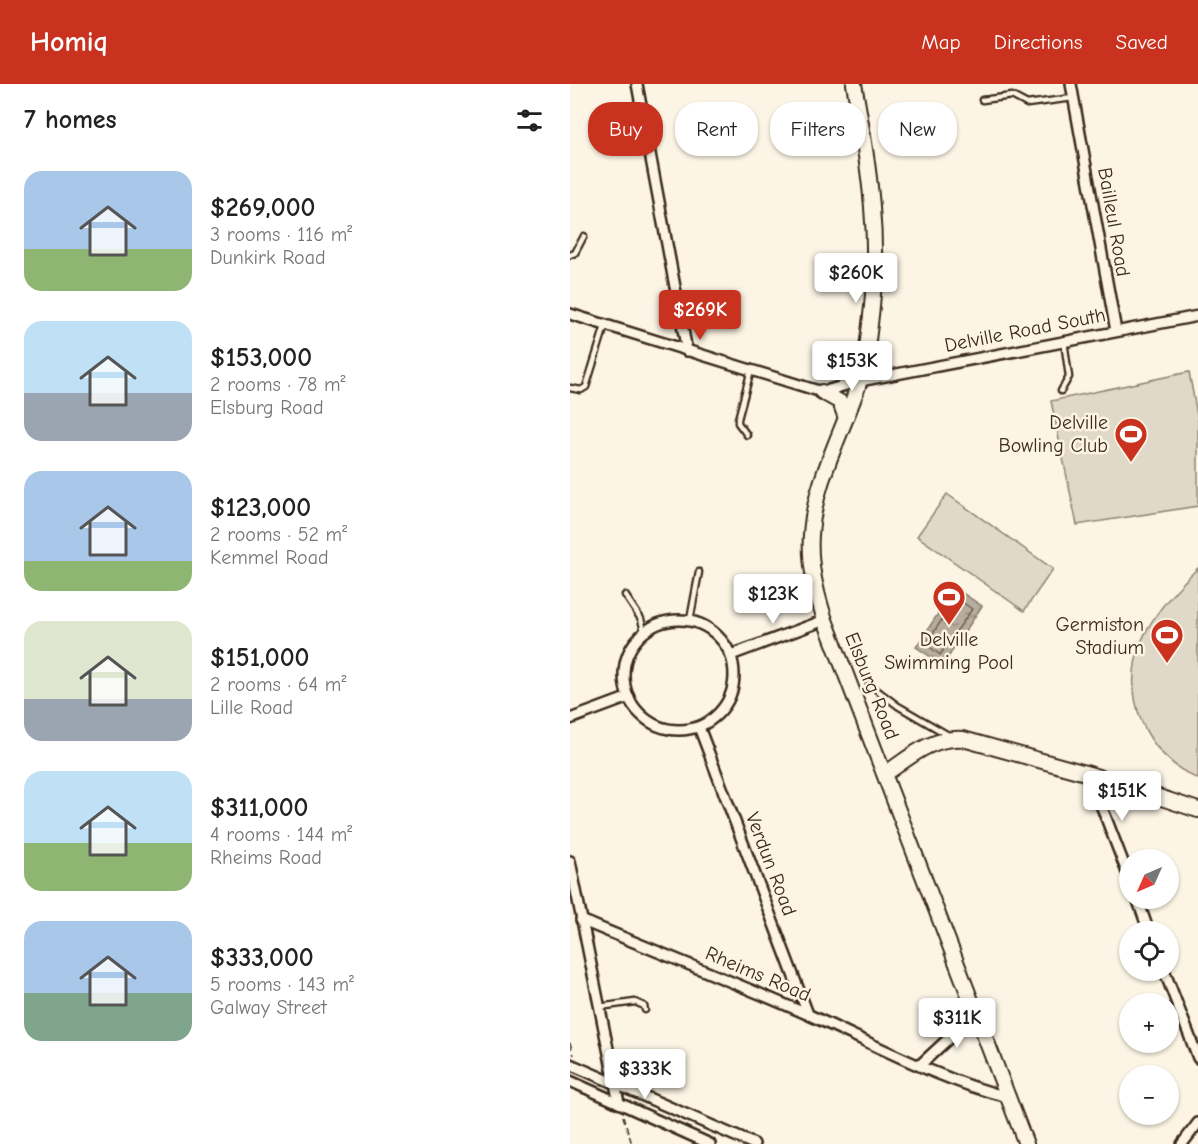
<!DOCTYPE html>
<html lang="en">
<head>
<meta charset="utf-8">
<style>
	body { margin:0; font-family:"Comic Neue",sans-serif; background:#f2f2f2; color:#222; height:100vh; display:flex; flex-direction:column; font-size:22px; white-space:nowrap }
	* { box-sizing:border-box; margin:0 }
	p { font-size:20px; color:#767676 }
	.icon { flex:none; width:33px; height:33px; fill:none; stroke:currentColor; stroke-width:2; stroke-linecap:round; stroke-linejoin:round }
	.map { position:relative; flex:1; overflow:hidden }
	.side { display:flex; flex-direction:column; background:#fff; width:570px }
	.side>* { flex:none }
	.guide { position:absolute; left:18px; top:18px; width:519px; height:54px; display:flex; gap:12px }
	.needle { width:39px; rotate:225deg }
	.fabs { position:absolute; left:549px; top:765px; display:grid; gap:12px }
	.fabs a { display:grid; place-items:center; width:60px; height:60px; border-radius:50%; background:#fff; box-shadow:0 2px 4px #0004; font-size:30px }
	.price { position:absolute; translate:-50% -51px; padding:0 14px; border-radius:6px; background:#fff; color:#222; font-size:20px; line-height:39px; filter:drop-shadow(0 2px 3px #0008) }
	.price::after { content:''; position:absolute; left:50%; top:36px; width:18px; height:14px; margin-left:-9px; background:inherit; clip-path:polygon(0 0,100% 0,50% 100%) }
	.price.on { background:#c8321e; color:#fff }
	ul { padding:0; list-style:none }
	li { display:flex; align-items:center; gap:18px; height:150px; padding:0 24px }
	li span { display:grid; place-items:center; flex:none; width:168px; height:120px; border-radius:18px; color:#555 }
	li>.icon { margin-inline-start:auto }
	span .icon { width:72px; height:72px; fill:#fffc; stroke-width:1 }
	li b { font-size:26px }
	h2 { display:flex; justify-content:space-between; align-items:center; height:72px; padding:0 24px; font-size:26px }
	.chip { padding:0 21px; border-radius:24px; background:#fff; box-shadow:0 2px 4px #0004; font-size:21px; line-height:54px }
	.chip.on { background:#c8321e; color:#fff }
	header { display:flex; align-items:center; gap:36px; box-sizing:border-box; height:84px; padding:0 30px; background:#c8321e; color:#fff }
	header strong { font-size:28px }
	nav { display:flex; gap:33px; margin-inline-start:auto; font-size:21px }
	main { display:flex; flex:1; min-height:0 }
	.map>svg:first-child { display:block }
	.green { fill:#e0d8c8; stroke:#8e8173; stroke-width:1.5 }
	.water { fill:url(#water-ripples); stroke:#85796b; stroke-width:1.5 }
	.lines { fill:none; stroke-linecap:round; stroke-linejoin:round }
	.shore { stroke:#6d5e51; stroke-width:1.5 }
	.service-casing { stroke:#3b2a1e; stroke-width:9 }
	.minor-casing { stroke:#3b2a1e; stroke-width:14 }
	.secondary-casing { stroke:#3b2a1e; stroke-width:18 }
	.path { stroke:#3b2a1e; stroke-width:1.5; stroke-dasharray:6 4.5; stroke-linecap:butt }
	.service { stroke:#fcf5e5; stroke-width:4.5 }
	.minor { stroke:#fcf5e5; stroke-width:9 }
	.secondary { stroke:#fcf5e5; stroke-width:14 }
	.labels { text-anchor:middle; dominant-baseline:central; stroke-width:5; stroke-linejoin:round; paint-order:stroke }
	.street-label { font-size:20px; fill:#3b2a1e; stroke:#fcf5e5 }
	.poi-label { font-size:20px; fill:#3b2a1e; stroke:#fcf5e5; text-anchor:end }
</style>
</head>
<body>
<header>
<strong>Homiq</strong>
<nav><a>Map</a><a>Directions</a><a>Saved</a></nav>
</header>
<main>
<section class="side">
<h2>7 homes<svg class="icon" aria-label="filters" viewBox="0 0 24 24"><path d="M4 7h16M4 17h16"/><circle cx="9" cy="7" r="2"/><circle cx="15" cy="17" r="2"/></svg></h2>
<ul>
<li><span style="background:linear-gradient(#a9c7e8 65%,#8fb573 0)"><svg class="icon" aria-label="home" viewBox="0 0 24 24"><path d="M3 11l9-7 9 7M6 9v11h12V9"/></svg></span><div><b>$269,000</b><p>3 rooms · 116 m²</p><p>Dunkirk Road</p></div></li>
<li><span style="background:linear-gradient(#bfe0f5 60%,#9aa5b1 0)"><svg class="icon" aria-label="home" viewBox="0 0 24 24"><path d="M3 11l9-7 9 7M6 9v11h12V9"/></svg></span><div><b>$153,000</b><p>2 rooms · 78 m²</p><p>Elsburg Road</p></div></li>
<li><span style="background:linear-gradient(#a9c7e8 75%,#8fb573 0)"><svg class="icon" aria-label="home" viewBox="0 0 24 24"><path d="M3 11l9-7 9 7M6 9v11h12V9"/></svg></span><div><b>$123,000</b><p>2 rooms · 52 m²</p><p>Kemmel Road</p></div></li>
<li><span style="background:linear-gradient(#dfe7d0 65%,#9aa5b1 0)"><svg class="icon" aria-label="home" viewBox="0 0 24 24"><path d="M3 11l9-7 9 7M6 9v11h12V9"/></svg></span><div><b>$151,000</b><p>2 rooms · 64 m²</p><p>Lille Road</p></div></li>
<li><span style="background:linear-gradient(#bfe0f5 60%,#8fb573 0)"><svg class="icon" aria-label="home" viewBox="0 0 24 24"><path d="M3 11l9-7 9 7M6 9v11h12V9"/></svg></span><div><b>$311,000</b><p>4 rooms · 144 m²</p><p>Rheims Road</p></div></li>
<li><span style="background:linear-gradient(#a9c7e8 60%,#7fa58c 0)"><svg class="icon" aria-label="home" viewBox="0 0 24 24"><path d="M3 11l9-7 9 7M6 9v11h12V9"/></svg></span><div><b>$333,000</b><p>5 rooms · 143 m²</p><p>Galway Street</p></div></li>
</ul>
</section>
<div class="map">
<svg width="628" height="1060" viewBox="0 0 628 1060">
	<defs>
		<pattern id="water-ripples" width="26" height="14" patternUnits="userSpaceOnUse" patternTransform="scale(1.5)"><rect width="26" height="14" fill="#b7ad9e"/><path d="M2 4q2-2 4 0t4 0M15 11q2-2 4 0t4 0" fill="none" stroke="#968d80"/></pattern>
	</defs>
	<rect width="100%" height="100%" fill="#fcf5e5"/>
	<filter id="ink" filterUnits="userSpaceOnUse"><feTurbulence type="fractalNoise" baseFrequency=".0167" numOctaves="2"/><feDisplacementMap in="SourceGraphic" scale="12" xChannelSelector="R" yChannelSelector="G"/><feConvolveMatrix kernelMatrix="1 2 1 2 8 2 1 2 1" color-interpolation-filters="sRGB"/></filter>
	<g filter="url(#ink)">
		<g class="green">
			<path d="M 619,288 L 628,336 L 628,422 L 507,441 L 481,317 Z"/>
			<path d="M 377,410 L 483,485 L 454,527 L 347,452 Z"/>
			<path d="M 628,484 L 628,695 C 575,671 549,611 572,556 C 583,530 608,503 628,484 Z"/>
		</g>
		<path class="water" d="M 385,504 L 412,522 L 373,581 L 346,563 Z"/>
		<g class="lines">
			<path class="shore" d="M 386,514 L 402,525 L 370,571 L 356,560 Z"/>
			<defs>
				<g id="service">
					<path d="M 412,16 L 442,12 L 457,20 L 503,14"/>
					<path d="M 0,171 L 5,169 L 14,152"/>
					<path d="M 0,304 L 11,306 L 16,303 L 35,242"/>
					<path d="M 491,307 L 499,293 L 494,257"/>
					<path d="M 177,351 L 168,339 L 168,335 L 181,286"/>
					<path d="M 55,511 L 71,535 L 74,547"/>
					<path d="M 120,536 L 129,488"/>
					<path d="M 299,600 L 328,622 L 378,651"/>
					<path d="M 29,923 L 65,918 L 74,922 L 75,926"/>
				</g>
				<g id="minor">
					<path d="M 67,0 L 117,267"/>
					<path d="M 501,0 L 546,247"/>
					<path d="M 0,230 L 252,308 L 290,297 L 628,232"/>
					<circle cx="109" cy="591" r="55"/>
					<path d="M 161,571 L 255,536"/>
					<path d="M 0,635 L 59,613"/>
					<path d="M 129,643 L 238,930"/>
					<path d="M 519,690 L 560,796"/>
					<path d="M 0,777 L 49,1019"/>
					<path d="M 567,814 L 579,848"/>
					<path d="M 11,836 C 87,868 164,898 239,931 C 304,960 369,996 438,1013"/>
					<path d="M 594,886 L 628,974"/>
					<path d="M 0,980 L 184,1060"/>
					<path d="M 350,981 L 406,929"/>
					<path d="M 0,997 L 140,1060"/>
					<path d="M 612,1060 L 628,1039"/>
				</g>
				<g id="secondary">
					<path d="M 284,0 C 299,81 311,158 300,240 C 298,259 295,280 289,299 C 273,348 244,398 241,451 C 239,480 246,508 255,536 L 456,1060"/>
					<path d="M 252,308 L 270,318 L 276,334"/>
					<path d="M 315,690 C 340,673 361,653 393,655 L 519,690 L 628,726"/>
				</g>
			</defs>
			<use href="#service" class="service-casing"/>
			<use href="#minor" class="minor-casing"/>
			<use href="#secondary" class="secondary-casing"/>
			<g class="path">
				<path d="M 0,959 L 4,971"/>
				<path d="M 53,1032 L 62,1060"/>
			</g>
			<use href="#service" class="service"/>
			<use href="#minor" class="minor"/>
			<use href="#secondary" class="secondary"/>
		</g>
	</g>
	<defs>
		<symbol id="stadium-pin" viewBox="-11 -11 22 30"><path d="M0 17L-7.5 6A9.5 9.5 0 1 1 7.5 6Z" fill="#c8321e" stroke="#fcf5e5"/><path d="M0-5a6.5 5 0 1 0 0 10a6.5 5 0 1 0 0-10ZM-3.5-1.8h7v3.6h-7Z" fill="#fff"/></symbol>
	</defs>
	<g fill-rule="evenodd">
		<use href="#stadium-pin" x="542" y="331" width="38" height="52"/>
		<use href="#stadium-pin" x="360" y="494" width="38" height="52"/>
		<use href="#stadium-pin" x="578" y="532" width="38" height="52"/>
	</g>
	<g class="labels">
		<g class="street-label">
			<text transform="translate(544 138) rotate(80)">Bailleul Road</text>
			<text transform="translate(455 246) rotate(-11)">Delville Road South</text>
			<text transform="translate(302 602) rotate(68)">Elsburg Road</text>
			<text transform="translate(201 780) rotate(69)">Verdun Road</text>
			<text transform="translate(188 890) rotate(23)">Rheims Road</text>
		</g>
		<g class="poi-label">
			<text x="538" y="338">Delville<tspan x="538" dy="23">Bowling Club</tspan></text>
			<text x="574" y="540">Germiston<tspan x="574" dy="23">Stadium</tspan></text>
			<text x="379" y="555" text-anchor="middle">Delville<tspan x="379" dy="23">Swimming Pool</tspan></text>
		</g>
	</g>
</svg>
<div class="fabs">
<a><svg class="needle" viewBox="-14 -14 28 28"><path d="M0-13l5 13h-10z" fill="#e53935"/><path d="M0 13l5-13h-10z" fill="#767676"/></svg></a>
<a><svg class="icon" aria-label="locate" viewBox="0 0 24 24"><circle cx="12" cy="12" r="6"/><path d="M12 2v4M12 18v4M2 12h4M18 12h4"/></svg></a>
<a>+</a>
<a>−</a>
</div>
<b class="price" style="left:286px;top:220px">$260K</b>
<b class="price on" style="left:130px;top:257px">$269K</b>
<b class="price" style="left:282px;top:308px">$153K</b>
<b class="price" style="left:203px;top:541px">$123K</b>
<b class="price" style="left:552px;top:738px">$151K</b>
<b class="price" style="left:387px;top:965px">$311K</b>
<b class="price" style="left:75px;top:1016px">$333K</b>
<div class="guide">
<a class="chip on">Buy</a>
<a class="chip">Rent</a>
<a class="chip">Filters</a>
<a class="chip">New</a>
</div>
</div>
</main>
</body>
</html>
